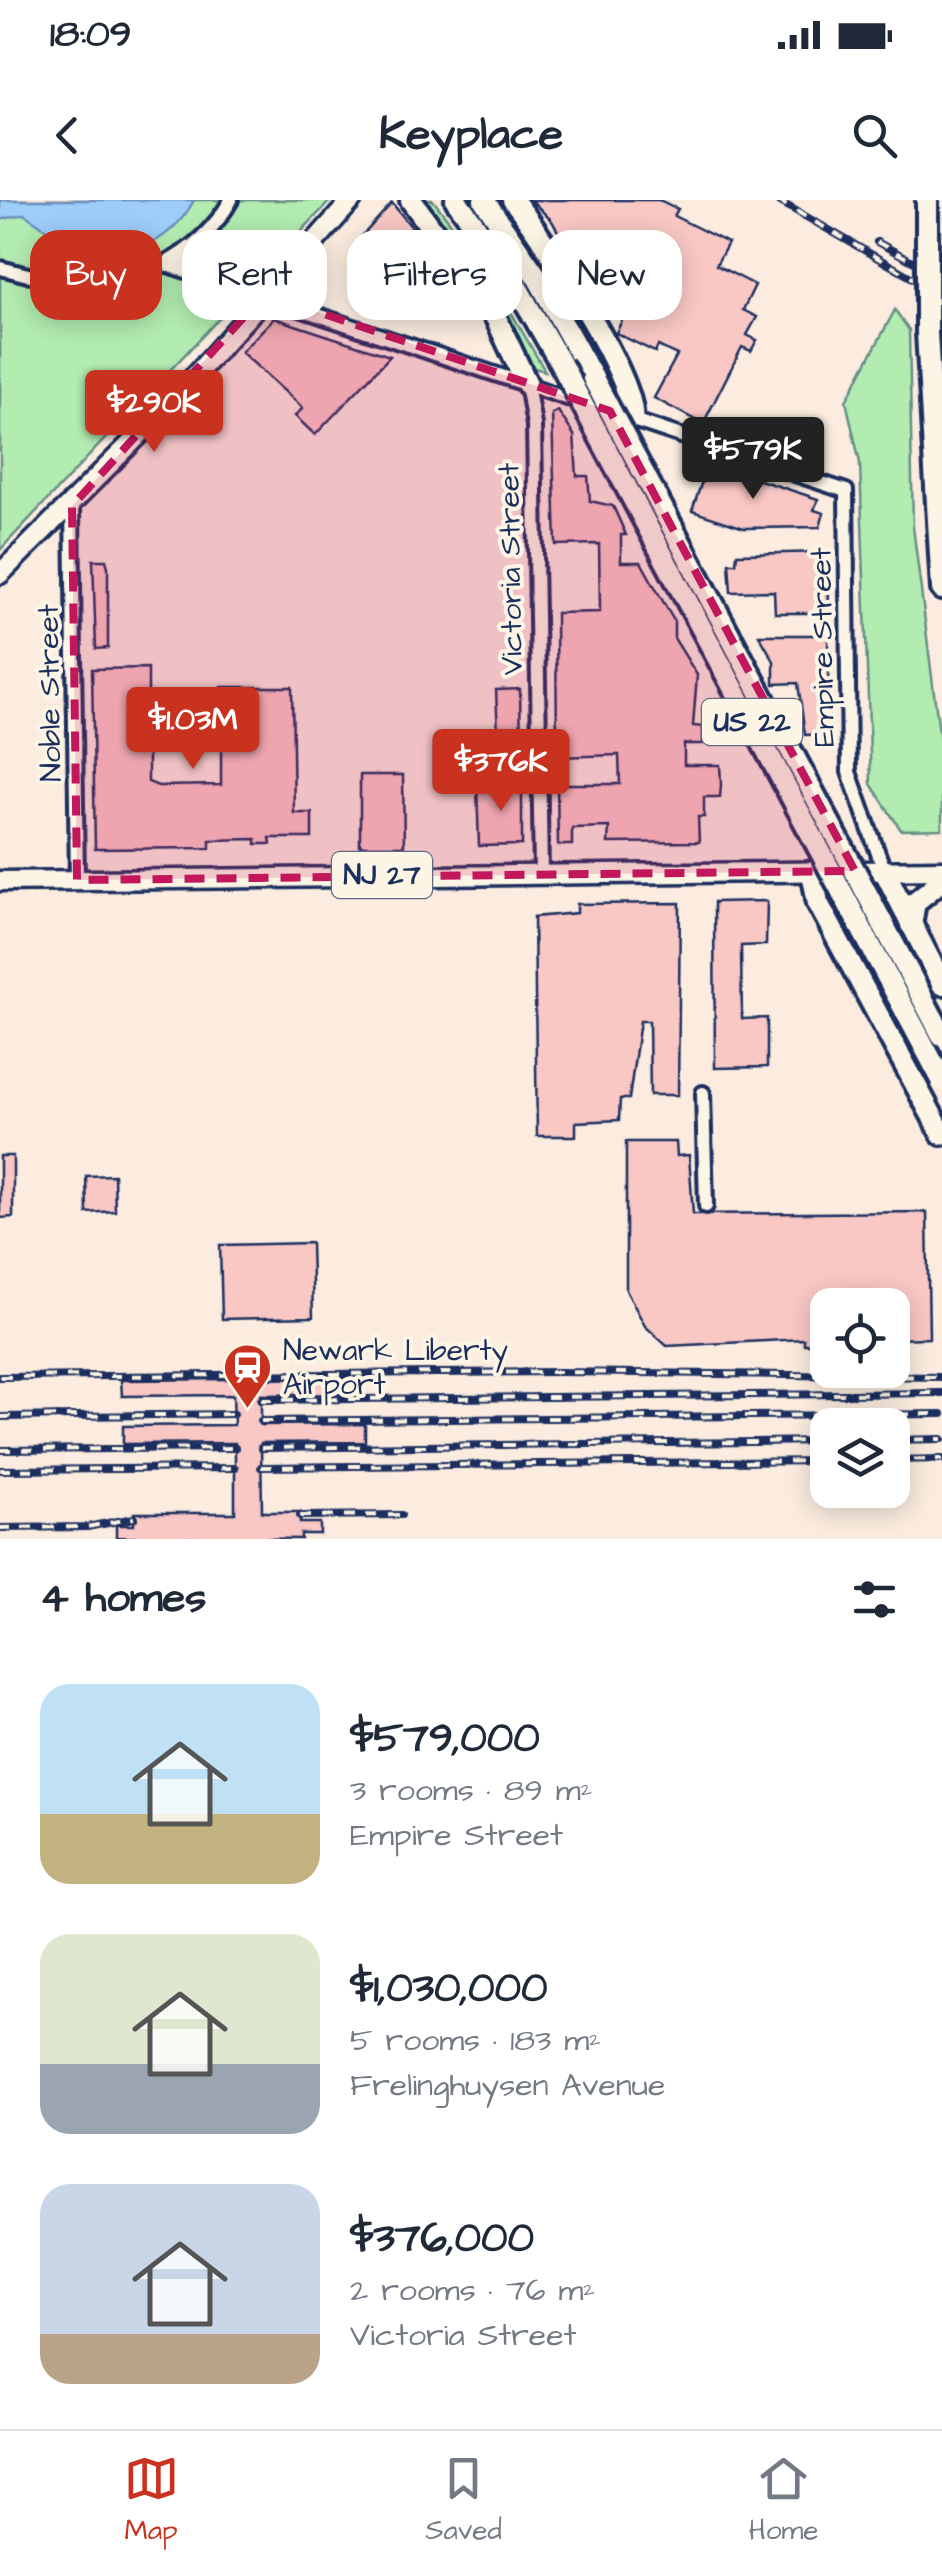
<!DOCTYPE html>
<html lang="en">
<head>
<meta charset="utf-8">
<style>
	body { margin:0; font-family:"Architects Daughter",sans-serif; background:#f6f6f7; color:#1f2937; height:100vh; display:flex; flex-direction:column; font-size:38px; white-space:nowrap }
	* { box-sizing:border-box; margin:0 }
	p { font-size:32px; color:#747a83 }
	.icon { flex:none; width:55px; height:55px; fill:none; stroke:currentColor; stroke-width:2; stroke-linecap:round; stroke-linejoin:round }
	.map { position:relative; height:1339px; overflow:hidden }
	.drawer { display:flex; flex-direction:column; background:#fff; flex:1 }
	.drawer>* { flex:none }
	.hud { position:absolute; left:30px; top:30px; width:882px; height:90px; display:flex; gap:20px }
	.tools { position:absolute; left:810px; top:1088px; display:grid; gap:20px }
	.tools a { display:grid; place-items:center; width:100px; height:100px; border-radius:20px; background:#fff; box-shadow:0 5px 25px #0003; font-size:50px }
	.price { position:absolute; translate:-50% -85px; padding:0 22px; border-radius:10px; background:#c8321e; color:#fff; font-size:32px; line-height:65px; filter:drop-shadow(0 2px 5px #0008) }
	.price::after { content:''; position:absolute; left:50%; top:60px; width:30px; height:22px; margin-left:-15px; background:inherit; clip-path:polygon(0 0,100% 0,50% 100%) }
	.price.active { background:#222; color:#fff }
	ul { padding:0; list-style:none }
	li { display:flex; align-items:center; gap:30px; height:250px; padding:0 40px }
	li span { display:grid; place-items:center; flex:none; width:280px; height:200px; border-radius:30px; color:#555 }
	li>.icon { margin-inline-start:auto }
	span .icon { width:120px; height:120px; fill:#fffc; stroke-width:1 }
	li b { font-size:42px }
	h2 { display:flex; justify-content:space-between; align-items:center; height:120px; padding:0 40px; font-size:42px }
	.chip { padding:0 35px; border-radius:30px; background:#fff; box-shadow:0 5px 25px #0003; font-size:35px; line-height:90px }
	.chip.active { background:#c8321e; color:#fff }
	.status { display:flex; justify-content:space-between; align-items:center; height:70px; padding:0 50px; background:#fff; direction:ltr }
	.status svg { height:28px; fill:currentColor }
	header { display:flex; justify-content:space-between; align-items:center; height:130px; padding:0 40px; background:#fff; font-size:45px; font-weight:800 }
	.dock { display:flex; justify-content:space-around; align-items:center; height:140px; border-top:2px solid #e0e1e3; background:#fff; font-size:28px; color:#747a83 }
	.dock a { display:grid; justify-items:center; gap:5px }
	.dock .active { color:#c8321e }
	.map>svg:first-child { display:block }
	.green { fill:#b2ecb0; stroke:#668e87; stroke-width:2.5 }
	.water { fill:#9ecdfa; stroke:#6a8ebc; stroke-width:2.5 }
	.building { fill:#f9c8c5; stroke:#1b2f5e; stroke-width:2.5 }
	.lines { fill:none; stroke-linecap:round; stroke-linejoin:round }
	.minor-casing { stroke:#1b2f5e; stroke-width:20 }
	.major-casing { stroke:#1b2f5e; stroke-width:25 }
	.highway-casing { stroke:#1b2f5e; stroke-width:28 }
	.minor { stroke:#fcf5e5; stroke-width:12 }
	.major { stroke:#fcf5e5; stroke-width:18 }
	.highway { stroke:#fcf5e5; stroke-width:20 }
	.rail-casing { stroke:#1b2f5e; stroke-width:8 }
	.rail { stroke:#fcf5e5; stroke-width:4; stroke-dasharray:11; stroke-linecap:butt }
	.highway-bridge-casing { stroke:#1b2f5e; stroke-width:28; stroke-linecap:butt }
	.highway-bridge { stroke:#fcf5e5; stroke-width:20 }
	.marked { fill:#c2185b; fill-opacity:0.2; stroke:#c2185b; stroke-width:8; stroke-dasharray:20 12; stroke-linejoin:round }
	.labels { text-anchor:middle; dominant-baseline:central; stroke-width:8; stroke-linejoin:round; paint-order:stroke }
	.shield { fill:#fcf5e5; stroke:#5e6a86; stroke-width:2.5 }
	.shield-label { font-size:28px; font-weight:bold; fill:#1b2f5e }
	.street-label { font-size:30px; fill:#1b2f5e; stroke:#fcf5e5 }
	.poi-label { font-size:30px; fill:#1b2f5e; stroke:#fcf5e5; text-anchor:start }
</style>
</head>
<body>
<div class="status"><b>18:09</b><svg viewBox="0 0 49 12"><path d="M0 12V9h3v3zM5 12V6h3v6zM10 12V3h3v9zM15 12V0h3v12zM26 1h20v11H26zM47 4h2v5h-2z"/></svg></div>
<header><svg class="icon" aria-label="back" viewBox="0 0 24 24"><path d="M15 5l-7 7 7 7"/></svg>Keyplace<svg class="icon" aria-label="search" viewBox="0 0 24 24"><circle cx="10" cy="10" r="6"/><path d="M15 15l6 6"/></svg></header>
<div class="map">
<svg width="942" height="1339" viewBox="0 0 942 1339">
	<rect width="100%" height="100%" fill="#fbecdf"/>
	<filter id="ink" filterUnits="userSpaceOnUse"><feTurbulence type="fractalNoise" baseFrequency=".01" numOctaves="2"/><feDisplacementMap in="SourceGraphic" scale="20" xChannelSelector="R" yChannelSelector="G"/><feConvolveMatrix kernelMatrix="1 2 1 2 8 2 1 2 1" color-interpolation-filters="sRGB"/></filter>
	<g filter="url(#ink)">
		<g class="green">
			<path d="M 0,0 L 331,0 L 0,350 Z"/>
			<path d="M 420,0 L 433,0 L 488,72 L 545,171 L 530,167 Z"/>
			<path d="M 895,110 L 909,130 L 913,327 L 942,556 L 942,629 L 901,630 L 871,584 L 860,263 L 846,201 Z"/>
		</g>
		<path class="water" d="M 0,0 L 194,0 C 174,39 137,53 98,64 L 24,14 L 0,20 Z"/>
		<g class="building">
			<path d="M 531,0 L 659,0 L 678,9 L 674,16 L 728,43 L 716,65 L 755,85 L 743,110 L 757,117 L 747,135 L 757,140 L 751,151 L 742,147 L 703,224 L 654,198 L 677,155 L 658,146 L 655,152 L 616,133 L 624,116 L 598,103 L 552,21 Z"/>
			<path d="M 392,3 L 434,55 L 402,89 L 384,72 L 370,90 L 352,77 L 350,66 L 362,52 L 354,45 Z"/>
			<path d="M 274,118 L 390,156 L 315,235 L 295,216 L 303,208 L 241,152 Z"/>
			<path d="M 558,211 L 574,235 L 577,276 L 588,276 L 590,301 L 613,306 L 626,335 L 621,335 L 621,362 L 641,362 L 674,421 L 674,438 L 697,475 L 693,526 L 703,527 L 703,544 L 684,544 L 684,565 L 720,565 L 721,584 L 720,597 L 704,597 L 704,617 L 698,617 L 699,642 L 608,643 L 609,627 L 572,628 L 572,645 L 558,645 L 557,584 L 620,584 L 619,555 L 557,557 L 556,413 L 600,412 L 599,344 L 556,345 L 552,214 Z"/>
			<path d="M 708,263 L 818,299 L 814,310 L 824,313 L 820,327 L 744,328 L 692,311 Z"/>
			<path d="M 828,352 L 829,413 L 775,413 L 774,391 L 731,392 L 729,363 L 736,363 L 737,354 Z"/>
			<path d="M 93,360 L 106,360 L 108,367 L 108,448 L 96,449 Z"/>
			<path d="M 759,435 L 828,435 L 829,534 L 805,535 L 798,483 L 774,484 L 774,461 Z"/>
			<path d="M 148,468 L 148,582 L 158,586 L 221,585 L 221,487 L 292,487 L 294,613 L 312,613 L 312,638 L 270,638 L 271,644 L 256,644 L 256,639 L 210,640 L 210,648 L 95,649 L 92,469 Z"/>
			<path d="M 520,489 L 521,549 L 478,550 L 478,536 L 498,535 L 496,490 Z"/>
			<path d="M 360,575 L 403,575 L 404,646 L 360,646 Z"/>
			<path d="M 497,580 L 522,580 L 522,645 L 479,646 L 477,587 L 497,586 Z"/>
			<path d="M 767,701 L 766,745 L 741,746 L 742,819 L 767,818 L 767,867 L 715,868 L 714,702 Z"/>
			<path d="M 680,703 L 678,895 L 650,895 L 649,821 L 640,821 L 629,899 L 620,899 L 619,920 L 576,922 L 576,936 L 537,936 L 534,717 L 577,713 L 577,704 Z"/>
			<path d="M 626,942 L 676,942 L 677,956 L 689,955 L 693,1014 L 927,1012 L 929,1138 L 892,1139 L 892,1105 L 828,1105 L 828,1140 L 817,1140 L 818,1144 L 804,1144 L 804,1139 L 667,1146 L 645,1126 L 626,1090 Z"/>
			<path d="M 0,956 L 13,956 L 13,1017 L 0,1018 Z"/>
			<path d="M 114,975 L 115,1011 L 87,1013 L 86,976 Z"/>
			<path d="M 311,1043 L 313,1117 L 222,1119 L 220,1045 Z"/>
			<path d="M 363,1178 L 364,1194 L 261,1195 L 261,1225 L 365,1224 L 365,1242 L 261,1243 L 262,1312 L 300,1312 L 300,1323 L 320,1323 L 320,1334 L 301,1334 L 301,1339 L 116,1337 L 116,1325 L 134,1325 L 134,1313 L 235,1313 L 235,1243 L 123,1244 L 123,1226 L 234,1225 L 233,1195 L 122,1196 L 121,1180 Z"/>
		</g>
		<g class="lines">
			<defs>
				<g id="minor">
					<path d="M 179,56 L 259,90"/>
					<path d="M 165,64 L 846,291 L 849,572 L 884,670"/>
					<path d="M 0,68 C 22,73 45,80 68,83 C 131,92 200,55 231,0"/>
					<path d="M 527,184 L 534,225 L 541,674"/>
					<path d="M 72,306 L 77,680"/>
					<path d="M 703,893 L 706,1006"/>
				</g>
				<g id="major">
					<path d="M 0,374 L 166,208 L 352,0"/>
					<path d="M 0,681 L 942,670"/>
				</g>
				<g id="highway">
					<path d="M 411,0 L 496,118 L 527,184"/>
					<path d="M 456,0 L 506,68 L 561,164"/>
					<path d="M 484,0 L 537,77 L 593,178"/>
					<path d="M 513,0 C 540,33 638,181 632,218"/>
					<path d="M 927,133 L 942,389"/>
					<path d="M 884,670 L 942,784"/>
					<path d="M 812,672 L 818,703 L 942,934"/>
					<path d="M 911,725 L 915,702 L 942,680"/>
				</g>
			</defs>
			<use href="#minor" class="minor-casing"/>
			<use href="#major" class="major-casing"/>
			<use href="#highway" class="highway-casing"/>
			<use href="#minor" class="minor"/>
			<use href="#major" class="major"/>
			<use href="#highway" class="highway"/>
			<defs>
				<g id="rail">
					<path d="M 777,0 L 942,95"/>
					<path d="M 877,42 L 942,77"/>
					<path d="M 0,1177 L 560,1172 L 942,1177"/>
					<path d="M 261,1200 L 942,1193"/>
					<path d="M 0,1217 L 234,1214"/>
					<path d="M 261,1221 L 942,1214"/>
					<path d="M 892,1240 L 942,1239"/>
					<path d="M 261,1248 L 828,1241"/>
					<path d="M 0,1250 L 235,1248"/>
					<path d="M 892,1260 L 942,1259"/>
					<path d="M 261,1267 L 828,1261"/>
					<path d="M 0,1270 L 235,1268"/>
					<path d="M 300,1316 L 401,1315"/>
					<path d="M 0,1328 L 87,1327 L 134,1318"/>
				</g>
			</defs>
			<use href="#rail" class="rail-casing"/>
			<use href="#rail" class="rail"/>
			<defs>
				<g id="highway-bridge">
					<path d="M 927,133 L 927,0"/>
					<path d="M 561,164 L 942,880"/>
					<path d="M 593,178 L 942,835"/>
				</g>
			</defs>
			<use href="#highway-bridge" class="highway-bridge-casing"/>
			<use href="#highway-bridge" class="highway-bridge"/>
		</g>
	</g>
	<path class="marked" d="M 265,94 L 610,211 L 855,671 L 77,680 L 72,306 Z"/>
	<defs>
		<symbol id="station-pin" viewBox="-11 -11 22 30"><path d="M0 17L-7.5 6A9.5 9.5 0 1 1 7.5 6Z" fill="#c8321e" stroke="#fcf5e5"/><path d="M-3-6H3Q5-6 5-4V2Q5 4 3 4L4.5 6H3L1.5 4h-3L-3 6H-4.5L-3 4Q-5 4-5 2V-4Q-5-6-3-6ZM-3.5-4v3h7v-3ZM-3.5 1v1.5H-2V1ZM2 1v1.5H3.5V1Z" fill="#fff"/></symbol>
	</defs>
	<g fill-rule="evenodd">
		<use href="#station-pin" x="220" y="1140" width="55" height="75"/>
	</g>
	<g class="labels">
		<g class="shield">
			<rect x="702" y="499" width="100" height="46" rx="8"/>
			<rect x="332" y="652" width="100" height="46" rx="8"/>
		</g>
		<g class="shield-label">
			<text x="752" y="522">US 22</text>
			<text x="382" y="675">NJ 27</text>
		</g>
		<g class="street-label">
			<text transform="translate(511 369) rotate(-91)">Victoria Street</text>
			<text transform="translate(823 447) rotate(-91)">Empire Street</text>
			<text transform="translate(50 493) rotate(-91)">Noble Street</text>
		</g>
		<g class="poi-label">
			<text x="283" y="1151">Newark Liberty<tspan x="283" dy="34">Airport</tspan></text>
		</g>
	</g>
</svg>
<div class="tools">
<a><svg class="icon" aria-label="locate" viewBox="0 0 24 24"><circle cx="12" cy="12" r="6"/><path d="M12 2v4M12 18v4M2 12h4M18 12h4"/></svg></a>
<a><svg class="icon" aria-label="layers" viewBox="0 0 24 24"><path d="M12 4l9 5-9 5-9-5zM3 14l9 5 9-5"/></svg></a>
</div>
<b class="price" style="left:154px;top:255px">$290K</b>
<b class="price active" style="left:753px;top:302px">$579K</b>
<b class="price" style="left:193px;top:572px">$1.03M</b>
<b class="price" style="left:501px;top:614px">$376K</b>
<div class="hud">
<a class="chip active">Buy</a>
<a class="chip">Rent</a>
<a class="chip">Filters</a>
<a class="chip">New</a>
</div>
</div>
<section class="drawer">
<h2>4 homes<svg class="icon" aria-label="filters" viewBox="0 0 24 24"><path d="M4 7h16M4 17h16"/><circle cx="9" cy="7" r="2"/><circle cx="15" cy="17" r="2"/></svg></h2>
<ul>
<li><span style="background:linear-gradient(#bfe0f5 65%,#c2b280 0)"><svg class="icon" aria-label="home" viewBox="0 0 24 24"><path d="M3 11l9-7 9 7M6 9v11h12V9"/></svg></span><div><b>$579,000</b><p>3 rooms · 89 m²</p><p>Empire Street</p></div></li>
<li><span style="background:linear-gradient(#dfe7d0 65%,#9aa5b1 0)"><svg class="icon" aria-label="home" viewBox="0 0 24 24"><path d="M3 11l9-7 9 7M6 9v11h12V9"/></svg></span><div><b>$1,030,000</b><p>5 rooms · 183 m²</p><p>Frelinghuysen Avenue</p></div></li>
<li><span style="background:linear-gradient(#c9d6e8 75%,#b9a48a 0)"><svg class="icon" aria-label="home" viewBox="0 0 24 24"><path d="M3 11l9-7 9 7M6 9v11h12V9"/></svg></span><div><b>$376,000</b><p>2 rooms · 76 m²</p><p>Victoria Street</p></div></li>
</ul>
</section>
<nav class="dock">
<a class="active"><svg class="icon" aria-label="map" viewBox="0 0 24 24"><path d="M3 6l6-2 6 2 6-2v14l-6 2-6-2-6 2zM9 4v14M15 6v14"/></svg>Map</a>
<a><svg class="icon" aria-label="saved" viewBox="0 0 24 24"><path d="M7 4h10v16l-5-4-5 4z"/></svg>Saved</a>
<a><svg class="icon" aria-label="home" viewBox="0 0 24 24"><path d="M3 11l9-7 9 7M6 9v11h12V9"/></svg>Home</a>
</nav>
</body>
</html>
